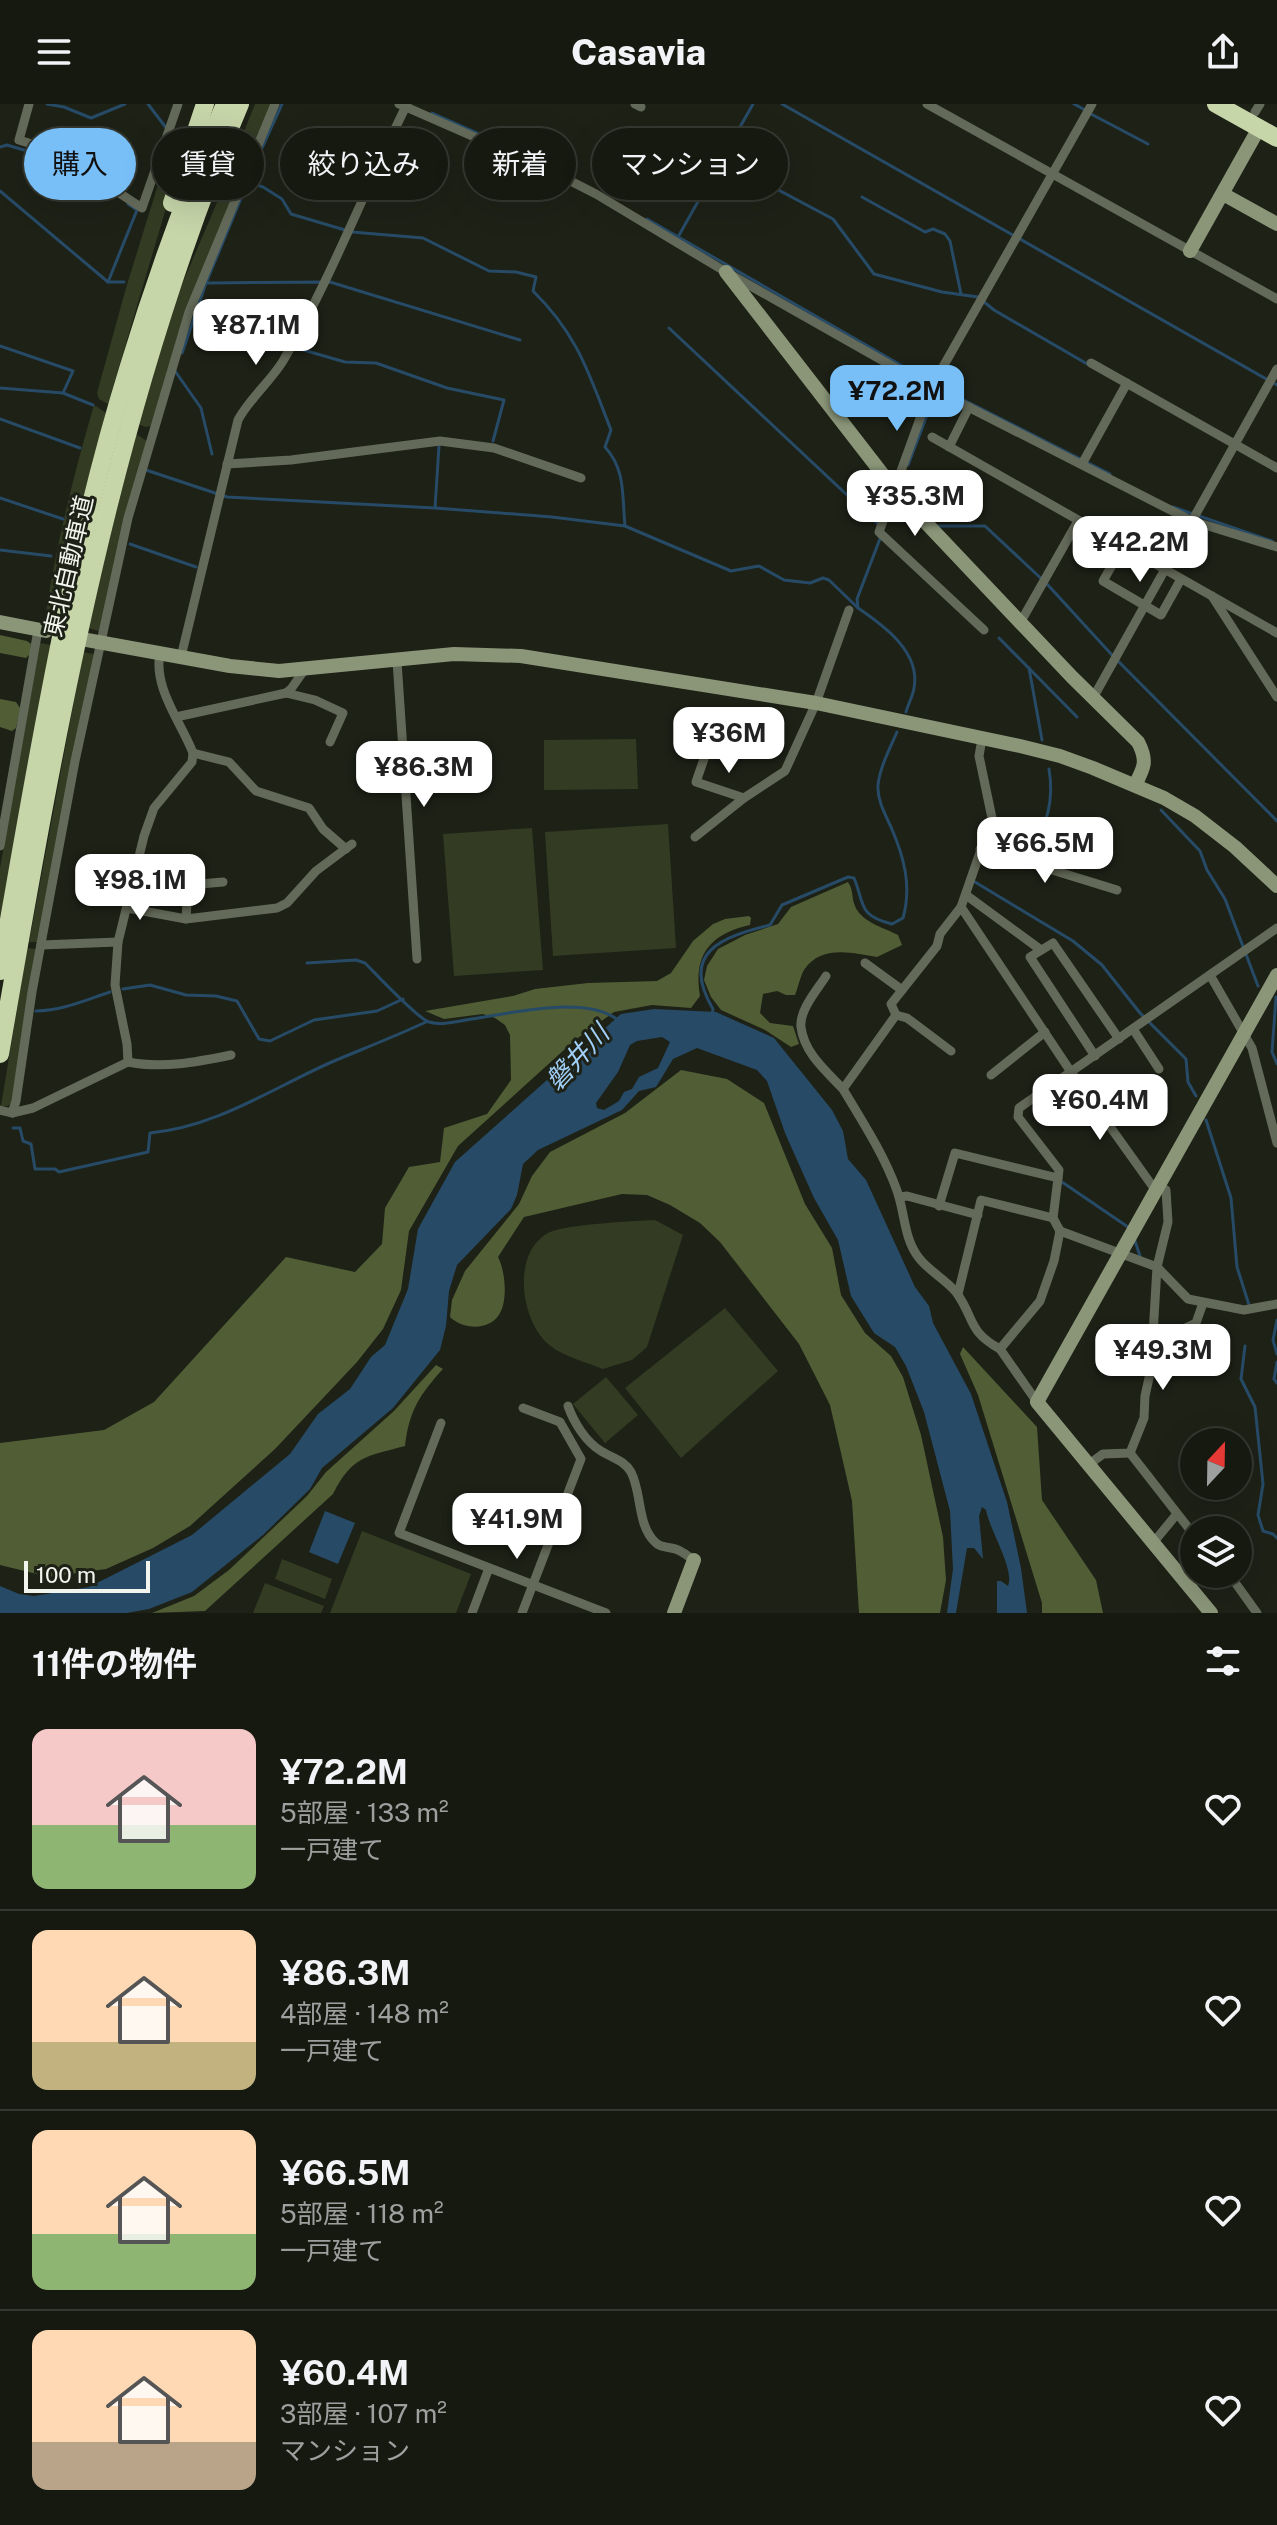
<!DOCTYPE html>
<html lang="ja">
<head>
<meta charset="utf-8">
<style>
	body { margin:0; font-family:"Public Sans","Noto Sans JP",sans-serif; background:#1f2219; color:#f1f3f6; height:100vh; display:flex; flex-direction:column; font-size:30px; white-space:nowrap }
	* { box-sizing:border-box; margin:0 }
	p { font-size:26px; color:#9ea09f }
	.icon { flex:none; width:44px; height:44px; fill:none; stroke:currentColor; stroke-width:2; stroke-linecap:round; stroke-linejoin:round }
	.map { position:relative; height:1509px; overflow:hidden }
	.side { display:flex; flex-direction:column; background:#161910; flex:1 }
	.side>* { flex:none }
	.banner { position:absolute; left:24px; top:24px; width:800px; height:72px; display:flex; gap:16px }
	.needle { width:52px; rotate:22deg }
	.fabs { position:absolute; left:1180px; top:1324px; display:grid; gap:16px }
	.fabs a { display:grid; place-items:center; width:72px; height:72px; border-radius:50%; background:#161910; box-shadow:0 8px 32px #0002,0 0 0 2px #353830; font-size:40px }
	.scale { position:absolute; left:24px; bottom:20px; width:126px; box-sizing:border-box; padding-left:8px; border:4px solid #f2f5ed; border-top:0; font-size:22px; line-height:28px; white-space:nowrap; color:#f2f5ed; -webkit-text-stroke:6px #1d2116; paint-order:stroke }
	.price { position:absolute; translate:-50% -68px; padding:0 18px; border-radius:16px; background:#fff; color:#222; font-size:26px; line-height:52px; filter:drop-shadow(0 2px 4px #0008) }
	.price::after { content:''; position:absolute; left:50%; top:48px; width:24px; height:18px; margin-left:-12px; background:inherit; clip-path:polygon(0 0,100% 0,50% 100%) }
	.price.current { background:#78bff8; color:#111 }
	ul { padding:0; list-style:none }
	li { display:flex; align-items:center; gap:24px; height:200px; padding:0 32px }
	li+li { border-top:2px solid #353830 }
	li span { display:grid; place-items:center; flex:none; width:224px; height:160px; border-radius:16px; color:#555 }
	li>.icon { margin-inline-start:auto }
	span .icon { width:96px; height:96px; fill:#fffc; stroke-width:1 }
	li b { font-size:34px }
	h2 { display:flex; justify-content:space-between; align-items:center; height:96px; padding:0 32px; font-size:34px }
	.chip { padding:0 28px; border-radius:36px; background:#161910; box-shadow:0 8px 32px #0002,0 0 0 2px #353830; font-size:28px; line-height:72px }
	.chip.current { background:#78bff8; color:#111 }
	header { display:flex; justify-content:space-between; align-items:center; height:104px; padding:0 32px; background:#161910; font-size:36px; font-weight:800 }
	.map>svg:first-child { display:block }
	.green { fill:#333b23 }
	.forest { fill:#505d35 }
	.water { fill:#274b67; fill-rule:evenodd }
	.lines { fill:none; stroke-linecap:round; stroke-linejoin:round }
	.stream { stroke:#274b67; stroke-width:3 }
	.street { stroke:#646a59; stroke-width:9 }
	.secondary { stroke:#8b9679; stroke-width:14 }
	.highway { stroke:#c6d6a9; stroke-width:18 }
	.labels { text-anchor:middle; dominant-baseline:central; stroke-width:6; stroke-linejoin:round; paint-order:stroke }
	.street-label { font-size:24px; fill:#f2f5ed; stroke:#1d2116 }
	.water-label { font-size:26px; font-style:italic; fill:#a0cff7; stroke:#1d2116 }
</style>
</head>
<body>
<header><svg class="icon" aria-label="menu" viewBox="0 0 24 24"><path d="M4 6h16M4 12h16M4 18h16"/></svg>Casavia<svg class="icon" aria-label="share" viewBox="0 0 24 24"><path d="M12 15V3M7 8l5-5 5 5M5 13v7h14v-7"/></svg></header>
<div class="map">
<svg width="1277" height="1509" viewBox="0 0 1277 1509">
	<rect width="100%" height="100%" fill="#1d2116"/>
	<g class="green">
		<path d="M 255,0 L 271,0 L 245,61 L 236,65 L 230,62 Z"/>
		<path d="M 169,55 L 180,57 L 108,300 L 99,295 L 97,289 L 126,184 L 164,61 Z"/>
		<path d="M 227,75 L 233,78 L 236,84 L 151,322 L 145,323 L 138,320 L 172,204 Z"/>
		<path d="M 94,301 L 106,309 L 78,413 L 54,518 L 46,507 C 57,438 74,369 94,301 Z"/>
		<path d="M 136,330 L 147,337 L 99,527 L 87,524 Z"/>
		<path d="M 40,539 L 51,541 L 0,817 L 0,764 Z"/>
		<path d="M 83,548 L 94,550 L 38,836 L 37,838 L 29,838 Z"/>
		<path d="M 636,635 L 638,685 L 544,686 L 544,636 Z"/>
		<path d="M 668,720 L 676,844 L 553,852 L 545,728 Z"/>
		<path d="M 532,724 L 543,866 L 454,872 L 443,730 Z"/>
		<path d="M 27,844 L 36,845 L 12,998 L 8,1002 L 1,1002 Z"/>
		<path d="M 655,1116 L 683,1131 L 647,1243 L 632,1256 L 603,1265 C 586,1258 561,1252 547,1239 C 521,1214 512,1152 546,1130 C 562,1120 634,1117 655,1116 Z"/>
		<path d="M 725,1204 L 778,1267 L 681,1354 L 625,1284 Z"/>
		<path d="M 606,1273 L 638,1311 L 605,1339 L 573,1300 Z"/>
		<path d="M 362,1427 L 471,1470 L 456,1509 L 330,1509 Z"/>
		<path d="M 282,1455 L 332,1475 L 325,1495 L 275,1475 Z"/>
		<path d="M 265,1479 L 324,1502 L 321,1509 L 253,1509 Z"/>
	</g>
	<g class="forest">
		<path d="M 0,531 L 27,537 L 31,540 L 30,550 L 26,554 L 0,549 Z"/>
		<path d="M 0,595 L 16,598 L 20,604 L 16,624 L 12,627 L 0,623 Z"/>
		<path d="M 848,778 C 854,787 851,793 855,802 C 861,818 885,824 898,831 L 902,841 L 877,853 C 853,849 821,840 804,866 C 800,873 798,884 795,891 L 786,891 L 777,887 L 763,890 L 760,909 L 770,919 L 793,922 L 799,940 L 791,943 L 765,926 L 721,906 L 711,893 L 704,876 L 707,862 L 718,845 L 745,831 L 778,820 L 791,803 Z"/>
		<path d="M 749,812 L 751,814 L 750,821 C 710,830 693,851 700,892 L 691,904 L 652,901 L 614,908 L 575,936 L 458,1042 L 409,1127 L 401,1186 L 383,1225 L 357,1258 L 275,1345 L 190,1422 L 153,1444 L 106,1465 L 49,1473 L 0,1461 L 0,1339 L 104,1326 L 154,1298 L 286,1153 L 355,1168 L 382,1140 L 385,1104 L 409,1063 L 440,1058 L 444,1024 L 487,1010 L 511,976 L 510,931 L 505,921 L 495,914 L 483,910 L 444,915 L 425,907 L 513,892 L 535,885 L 588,879 L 657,877 L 671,869 L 693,837 L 713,820 L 725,815 Z"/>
		<path d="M 681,966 L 727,975 L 764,999 L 805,1100 L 832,1144 L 841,1191 L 865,1229 L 891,1252 L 903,1273 L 921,1331 L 943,1433 L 946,1476 L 940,1509 L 859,1509 L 852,1397 L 830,1301 L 799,1240 L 720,1138 L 700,1119 L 670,1101 L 647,1091 L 622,1090 L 524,1113 L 498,1153 C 505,1166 508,1195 500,1209 C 491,1227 463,1226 450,1213 L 452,1196 L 465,1167 L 519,1100 L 532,1072 L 550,1048 L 625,1009 Z"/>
		<path d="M 963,1243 L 1037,1323 L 1042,1396 L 1096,1476 L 1103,1509 L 1042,1509 L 1042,1499 L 978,1291 L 960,1250 Z"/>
		<path d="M 436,1261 L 443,1265 C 420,1290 409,1307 405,1342 C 367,1352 352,1352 333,1390 L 205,1507 L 152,1509 L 194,1492 L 229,1466 L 307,1392 L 326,1368 L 394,1307 Z"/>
	</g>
	<g class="water">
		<path d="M 464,638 L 466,669 L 425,672 L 423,641 Z"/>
		<path d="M 654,905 L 716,908 L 774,934 L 832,1006 L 843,1027 L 848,1055 L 866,1076 L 915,1183 L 929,1202 L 933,1219 L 971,1290 L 1007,1398 L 1021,1464 L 1027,1509 L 997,1509 L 997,1477 L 1001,1477 L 1008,1482 C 1015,1465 989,1425 986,1406 L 982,1403 L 979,1412 L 983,1455 L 974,1444 L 967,1444 L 956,1509 L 947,1509 L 953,1465 L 950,1407 L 924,1308 L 906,1262 L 895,1243 L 874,1229 L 851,1192 L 838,1136 L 814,1094 L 785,1029 L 767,977 L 757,966 L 697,944 L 673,955 L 656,983 L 639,987 L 622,1006 L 538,1046 L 523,1060 L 517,1091 L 511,1105 L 457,1161 L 449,1187 L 446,1222 L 440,1246 L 393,1304 L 322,1364 L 310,1385 L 263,1431 L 192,1488 L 149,1505 L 127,1509 L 0,1509 L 0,1482 L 19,1490 L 34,1492 L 89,1483 L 192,1431 L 290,1350 L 318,1310 L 350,1285 L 371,1253 L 385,1241 L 408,1185 L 418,1125 L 455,1058 L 621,910 ZM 662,933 L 670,938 L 658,964 L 639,973 L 632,985 L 624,988 L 619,997 L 604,1006 L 597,1004 L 596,999 L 618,968 L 630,941 L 637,937 Z"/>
		<path d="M 325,1407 L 355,1419 L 338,1460 L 309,1448 Z"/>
	</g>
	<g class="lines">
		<g class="stream">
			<path d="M 47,0 L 64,3 L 91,14 L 125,0"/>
			<path d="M 148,0 L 167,25"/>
			<path d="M 782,0 L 1277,281"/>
			<path d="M 1074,0 L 1085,6"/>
			<path d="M 432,9 L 531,53"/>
			<path d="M 1091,10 L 1148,40"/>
			<path d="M 0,43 L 7,41 L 64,58 L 90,72"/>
			<path d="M 722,56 L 833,115 L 874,170 L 942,188 L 978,193 L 994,206 L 1089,261"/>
			<path d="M 249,73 L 282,0"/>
			<path d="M 247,78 L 263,83 L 282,95 L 291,110 L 345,126"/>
			<path d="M 0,87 L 108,178 L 124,178"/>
			<path d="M 862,93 L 925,128 L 933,125 L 945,130 L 950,137 L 961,190"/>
			<path d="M 647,115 L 932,279"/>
			<path d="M 352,128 L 423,134 L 489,167 L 516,168 L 536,173 L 533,187 C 578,231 589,270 611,326 L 605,343 C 626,366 622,392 625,422"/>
			<path d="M 678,133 L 753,0"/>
			<path d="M 108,178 L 137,106 L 128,100"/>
			<path d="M 206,179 L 330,178 L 520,236"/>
			<path d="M 669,224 L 879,421"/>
			<path d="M 0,242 L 73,267 L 63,289"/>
			<path d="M 293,243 L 345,258 L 376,259 L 447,284 L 504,296 L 493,337"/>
			<path d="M 182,249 L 206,179 L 242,92"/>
			<path d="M 175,267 L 201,304 L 212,350"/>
			<path d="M 0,284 L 63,289 L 93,301"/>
			<path d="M 956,292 L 1110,370"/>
			<path d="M 0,315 L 80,344"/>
			<path d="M 908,361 L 935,290"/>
			<path d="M 146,366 L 227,393 L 435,404 L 552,413 L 625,422 L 731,467 L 759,462 L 784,476 L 810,479 L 823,474 L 829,476 L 858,504"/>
			<path d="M 0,394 L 63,415"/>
			<path d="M 1173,403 L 1272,437"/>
			<path d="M 435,404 L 439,342"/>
			<path d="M 938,422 L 985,422 L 1047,480 L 1112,551"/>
			<path d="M 881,432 L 857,495 L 858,504 C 883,521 921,548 914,584 C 913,592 908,600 906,608"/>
			<path d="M 130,440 L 196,463"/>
			<path d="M 0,446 L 51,452"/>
			<path d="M 999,534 L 1077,613"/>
			<path d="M 1118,557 L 1277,717"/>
			<path d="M 1029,564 L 1042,636"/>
			<path d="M 1161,706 L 1200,747 L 1207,766 L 1225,795 L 1258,882"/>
			<path d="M 1030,753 C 1045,720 1055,701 1049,665"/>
			<path d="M 975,778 L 1073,837 L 1102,861 L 1140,909 L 1186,955 L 1188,978 L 1196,992"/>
			<path d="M 307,859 L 356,856 L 365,859 C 376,870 418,915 429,918 C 442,922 459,917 472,915 C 512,909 585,891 618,916"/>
			<path d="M 123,885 L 150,881 L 186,891 L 216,892 L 237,897 L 259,935 L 270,937 L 314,916 L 377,907 L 403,895"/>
			<path d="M 1276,893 L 1272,948 L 1277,960"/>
			<path d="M 36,907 C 61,907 86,896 110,888"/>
			<path d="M 712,911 L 713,905 C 679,848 722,833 770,821 L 782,801 L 848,773 L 854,774 C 865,800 857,811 892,820 L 903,814 C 912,782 904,753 891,723 C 885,710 877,696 878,681 C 880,663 890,644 897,628"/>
			<path d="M 1206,1016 L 1231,1094 L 1237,1163 L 1249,1201"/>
			<path d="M 13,1024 L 20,1024 L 23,1037 L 31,1040 L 35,1065 L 55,1065 L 59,1068 L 148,1048 L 150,1029 C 217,1023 274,983 334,957 C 365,944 396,932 426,918"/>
			<path d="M 1062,1078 L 1128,1123"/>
			<path d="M 1134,1134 L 1140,1152"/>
			<path d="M 1277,1216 L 1273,1236 L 1277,1250"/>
			<path d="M 1245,1242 L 1241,1275 L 1255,1303 L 1263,1380 L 1258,1411 L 1263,1427 L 1273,1430 L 1277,1434"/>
			<path d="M 1277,1258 L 1274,1275 L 1277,1279"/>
		</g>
		<g class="street">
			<path d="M 29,0 L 19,36 L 67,51 L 85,61 L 98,75 L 142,104 L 178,0"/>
			<path d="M 399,0 L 545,64 L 596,90 L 726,168 L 931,284 L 1192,417 L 1277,443"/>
			<path d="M 635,0 L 641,3"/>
			<path d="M 927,0 L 1277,195"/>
			<path d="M 1255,8 L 1260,0"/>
			<path d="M 230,66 L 244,71"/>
			<path d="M 1091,259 L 1277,364"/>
			<path d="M 932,333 L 1277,529"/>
			<path d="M 949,343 L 969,303"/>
			<path d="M 227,360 L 291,356 L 440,337 L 494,344 L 581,374"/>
			<path d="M 1082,360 L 1127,279"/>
			<path d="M 1123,442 L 1103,477 L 1161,511 L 1181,475"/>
			<path d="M 1212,492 L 1277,593"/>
			<path d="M 1020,519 L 1078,417"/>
			<path d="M 984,526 L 879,428 L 931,284 L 1092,0"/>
			<path d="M 181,553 L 238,316 C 250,294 270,278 283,257 C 331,175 365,85 407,0"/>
			<path d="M 397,557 L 417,855"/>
			<path d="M 286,589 L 315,596 L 343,609 L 330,638"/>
			<path d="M 1093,594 L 1277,265"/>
			<path d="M 176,613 L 286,589 L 291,585 L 305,565"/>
			<path d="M 193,649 L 229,658 L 256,687 L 309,704 L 323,725 L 346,745"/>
			<path d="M 705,652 L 696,678 L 744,694"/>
			<path d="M 695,733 L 744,694 L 785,667 L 816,599 L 849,506"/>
			<path d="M 0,742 L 38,526"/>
			<path d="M 980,745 L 1014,749 L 1036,761 L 1117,786"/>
			<path d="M 966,791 L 1041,846"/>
			<path d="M 961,803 L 992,714 L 979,652 L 982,635"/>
			<path d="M 127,804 L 186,815 L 277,804 L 287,799 L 316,767 L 352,740"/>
			<path d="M 186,815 L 188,781 L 223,778"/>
			<path d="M 41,841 L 118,838"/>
			<path d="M 865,859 L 902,886"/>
			<path d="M 1210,871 L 1252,944 L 1277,1039"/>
			<path d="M 826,872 C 818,885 799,906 801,923 C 804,949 826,967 843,985"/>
			<path d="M 896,911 L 907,914 L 951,947"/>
			<path d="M 1133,925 L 1159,965"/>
			<path d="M 1095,952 L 1030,853 L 1053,839 L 1119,935"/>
			<path d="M 128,958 C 162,965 197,958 231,951"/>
			<path d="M 991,971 L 1045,928"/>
			<path d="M 0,1006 L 12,1009 L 16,997 L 32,888 L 75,657 L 128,414 L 189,208 L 275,0"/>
			<path d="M 12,1009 L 33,1004 L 128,958 L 127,940 L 115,881 L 118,838 L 144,732 L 154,704 L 192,658 L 193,649 C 181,618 153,584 160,549"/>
			<path d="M 900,1093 L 907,1092 L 978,1111"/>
			<path d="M 939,1102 L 955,1049 L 1058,1074"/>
			<path d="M 1060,1127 L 1157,1163 L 1188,1195 L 1244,1206 L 1277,1200"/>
			<path d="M 958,1190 L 981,1096 L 1053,1114"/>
			<path d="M 1153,1239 L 1196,1219 L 1203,1199"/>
			<path d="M 1000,1245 C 967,1227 975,1214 956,1188 C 945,1175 929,1167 919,1154 C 903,1134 905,1106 896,1084 C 883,1049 862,1017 843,985 L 896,911 L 891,900 L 937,842 L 940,830 L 961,803 L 1071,968 L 1156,1087"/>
			<path d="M 1037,1298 L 1000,1245 L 1040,1197 L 1054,1157 L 1060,1127 L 1053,1114 L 1059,1066 L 1018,1013 L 1019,1004 L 1277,824"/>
			<path d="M 568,1302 C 574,1319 586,1338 601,1347 C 612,1354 624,1356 631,1368 C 642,1389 637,1421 655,1438 C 661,1445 670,1442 678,1446 C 683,1448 689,1453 694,1456"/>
			<path d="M 441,1319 L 399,1429 L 606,1509"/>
			<path d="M 1130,1349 L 1194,1431"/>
			<path d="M 1088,1361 L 1103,1350 L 1130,1349 L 1144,1314 L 1145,1292 L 1151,1265 L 1157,1163 L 1168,1118 L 1166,1086 L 1159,1083"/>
			<path d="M 1153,1439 L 1176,1411"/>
			<path d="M 1229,1470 L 1257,1509"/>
			<path d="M 472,1509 L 489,1464"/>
			<path d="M 522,1509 L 581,1355 L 560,1318 L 523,1304"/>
		</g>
		<g class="secondary">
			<path d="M 1223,90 L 1277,120"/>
			<path d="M 1190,147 L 1259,24"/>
			<path d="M 726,168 L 894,385 L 1072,573 L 1138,638 C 1148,657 1144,664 1135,681"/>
			<path d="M 0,518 L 46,527"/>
			<path d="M 87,536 L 230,562 L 279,567 L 454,550 L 521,552 L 816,599 L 1020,642 L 1060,652 L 1093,664 L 1164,694 L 1195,712 L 1235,743 L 1277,782"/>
			<path d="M 674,1509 L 694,1456"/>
			<path d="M 1211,1509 L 1037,1298 L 1277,871"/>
		</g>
		<g class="highway">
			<path d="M 1216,0 L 1277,34"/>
			<path d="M 172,99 L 205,0"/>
			<path d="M 0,867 C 36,664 68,459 129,262 C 156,173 188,85 225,0"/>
			<path d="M 0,950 C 56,627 111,304 240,0"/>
		</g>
	</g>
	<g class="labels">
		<g class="street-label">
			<text transform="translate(68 462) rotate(-77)">東北自動車道</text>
		</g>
		<g class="water-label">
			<text transform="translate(577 953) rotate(-47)">磐井川</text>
		</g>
	</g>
</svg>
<div class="fabs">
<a><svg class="needle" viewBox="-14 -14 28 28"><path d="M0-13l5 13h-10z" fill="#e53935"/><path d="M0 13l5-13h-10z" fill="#9ea09f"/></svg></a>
<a><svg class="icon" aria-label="layers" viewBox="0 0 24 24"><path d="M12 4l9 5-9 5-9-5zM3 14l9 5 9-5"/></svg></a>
</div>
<div class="scale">100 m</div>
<b class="price" style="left:256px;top:263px">¥87.1M</b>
<b class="price current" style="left:897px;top:329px">¥72.2M</b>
<b class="price" style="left:915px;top:434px">¥35.3M</b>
<b class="price" style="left:1140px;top:480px">¥42.2M</b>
<b class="price" style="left:729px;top:671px">¥36M</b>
<b class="price" style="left:424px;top:705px">¥86.3M</b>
<b class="price" style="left:1045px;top:781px">¥66.5M</b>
<b class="price" style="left:140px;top:818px">¥98.1M</b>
<b class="price" style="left:1100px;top:1038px">¥60.4M</b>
<b class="price" style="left:1163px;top:1288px">¥49.3M</b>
<b class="price" style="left:517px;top:1457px">¥41.9M</b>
<div class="banner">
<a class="chip current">購入</a>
<a class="chip">賃貸</a>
<a class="chip">絞り込み</a>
<a class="chip">新着</a>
<a class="chip">マンション</a>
</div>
</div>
<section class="side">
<h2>11件の物件<svg class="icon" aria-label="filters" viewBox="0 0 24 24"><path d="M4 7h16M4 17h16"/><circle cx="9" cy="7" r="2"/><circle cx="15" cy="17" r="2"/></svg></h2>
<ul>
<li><span style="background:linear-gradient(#f6c9c9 60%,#8fb573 0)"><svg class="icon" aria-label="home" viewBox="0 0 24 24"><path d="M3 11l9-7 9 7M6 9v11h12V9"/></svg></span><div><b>¥72.2M</b><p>5部屋 · 133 m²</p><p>一戸建て</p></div><svg class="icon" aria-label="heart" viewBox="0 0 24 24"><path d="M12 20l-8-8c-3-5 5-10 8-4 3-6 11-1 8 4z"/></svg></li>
<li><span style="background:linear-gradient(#ffd9b3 70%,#c2b280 0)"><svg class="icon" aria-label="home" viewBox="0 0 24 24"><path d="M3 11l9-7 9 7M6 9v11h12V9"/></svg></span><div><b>¥86.3M</b><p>4部屋 · 148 m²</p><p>一戸建て</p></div><svg class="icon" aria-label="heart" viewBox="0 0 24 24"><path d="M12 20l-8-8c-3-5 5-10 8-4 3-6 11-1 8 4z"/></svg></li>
<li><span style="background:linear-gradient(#ffd9b3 65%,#8fb573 0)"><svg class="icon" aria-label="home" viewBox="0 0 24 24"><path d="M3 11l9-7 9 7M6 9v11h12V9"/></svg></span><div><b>¥66.5M</b><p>5部屋 · 118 m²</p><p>一戸建て</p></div><svg class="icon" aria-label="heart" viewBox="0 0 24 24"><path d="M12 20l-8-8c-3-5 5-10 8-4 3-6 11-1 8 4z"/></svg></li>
<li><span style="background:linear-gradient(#ffd9b3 70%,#b9a48a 0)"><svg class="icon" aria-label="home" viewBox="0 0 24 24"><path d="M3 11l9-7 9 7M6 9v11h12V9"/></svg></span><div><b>¥60.4M</b><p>3部屋 · 107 m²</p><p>マンション</p></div><svg class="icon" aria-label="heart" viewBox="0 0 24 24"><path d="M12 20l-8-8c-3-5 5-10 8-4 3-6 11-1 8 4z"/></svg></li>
</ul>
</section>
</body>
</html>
